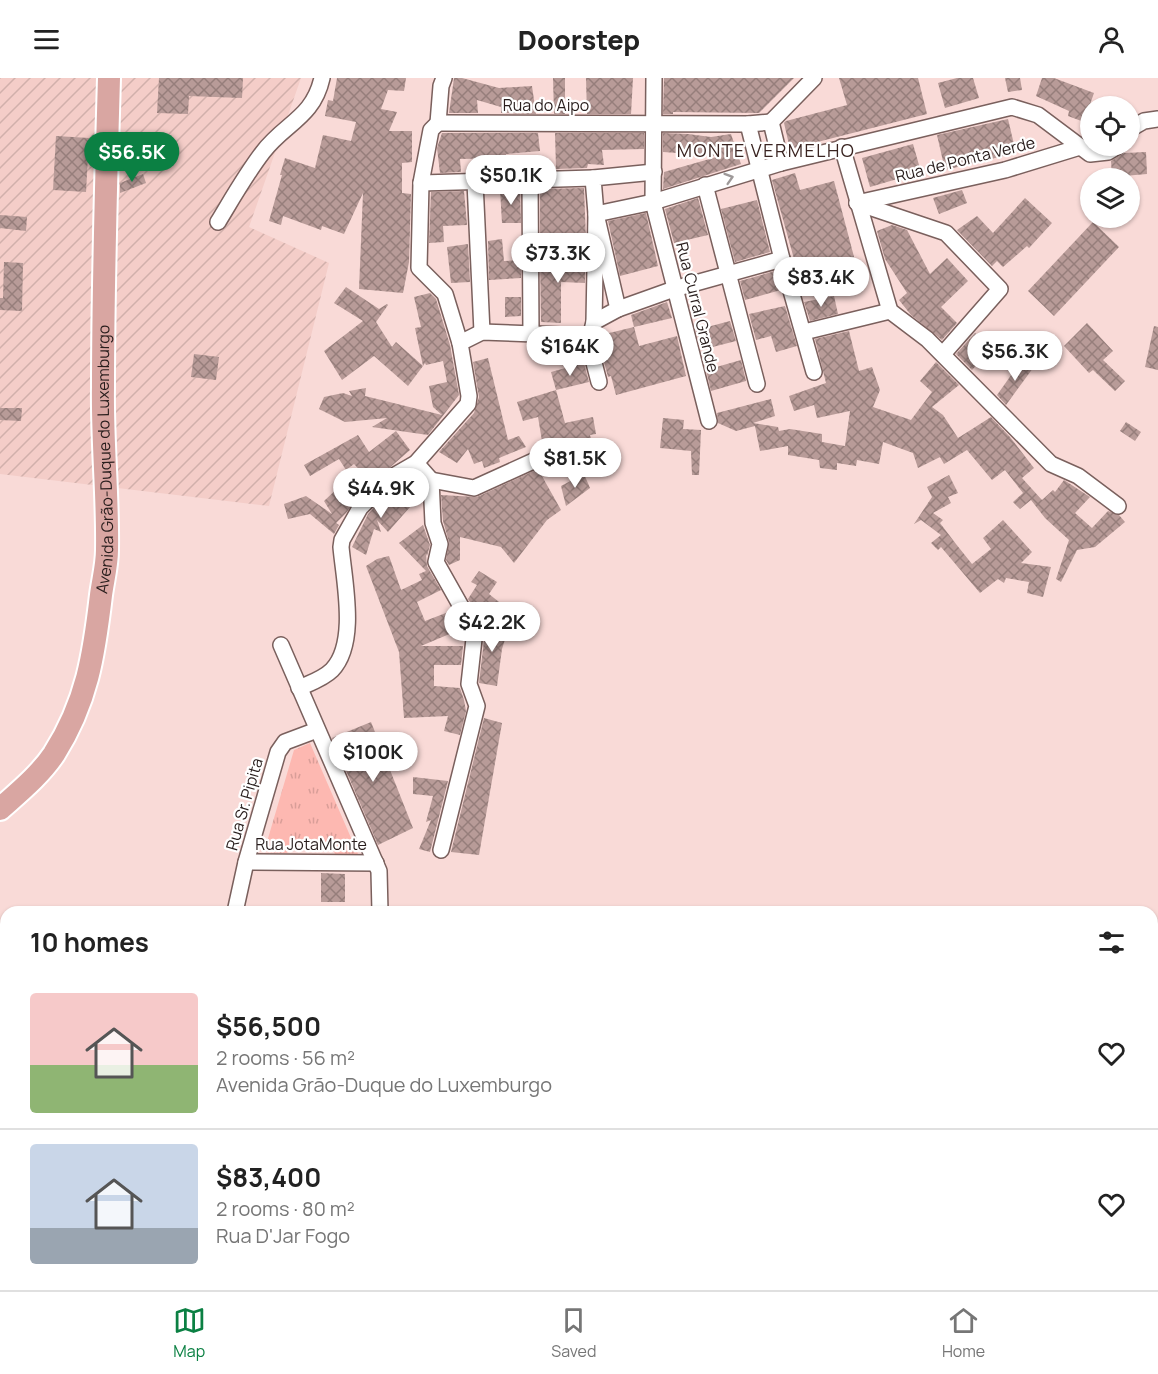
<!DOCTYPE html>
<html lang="en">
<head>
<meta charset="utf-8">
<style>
	body { margin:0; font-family:Manrope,sans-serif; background:#f2f2f2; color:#222; height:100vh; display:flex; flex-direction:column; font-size:22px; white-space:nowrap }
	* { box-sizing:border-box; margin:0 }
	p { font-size:20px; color:#767676 }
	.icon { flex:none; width:33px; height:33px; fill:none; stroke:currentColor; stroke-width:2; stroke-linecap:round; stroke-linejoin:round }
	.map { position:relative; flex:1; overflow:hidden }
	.details { position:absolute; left:0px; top:828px; width:1158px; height:384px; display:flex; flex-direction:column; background:#fff; border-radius:18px 18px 0 0; box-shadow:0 2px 4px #0004 }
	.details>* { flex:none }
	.buttons { position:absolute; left:1080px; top:18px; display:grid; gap:12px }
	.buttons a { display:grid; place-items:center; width:60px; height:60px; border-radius:50%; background:#fff; box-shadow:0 2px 4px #0004; font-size:30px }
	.price { position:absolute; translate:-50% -51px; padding:0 14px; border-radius:21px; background:#fff; color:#222; font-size:20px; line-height:39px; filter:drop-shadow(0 2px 3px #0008) }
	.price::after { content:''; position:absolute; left:50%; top:36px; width:18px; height:14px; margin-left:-9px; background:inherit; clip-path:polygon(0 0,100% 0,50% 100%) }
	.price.selected { background:#0b8043; color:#fff }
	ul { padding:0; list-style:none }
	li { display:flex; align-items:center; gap:18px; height:150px; padding:0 30px }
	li+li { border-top:2px solid #e0e0e0 }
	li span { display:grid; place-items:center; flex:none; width:168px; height:120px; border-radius:6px; color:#555 }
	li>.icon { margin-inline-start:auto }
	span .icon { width:72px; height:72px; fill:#fffc; stroke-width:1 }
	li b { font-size:26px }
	h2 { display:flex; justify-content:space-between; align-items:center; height:72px; padding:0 30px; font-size:26px }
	header { display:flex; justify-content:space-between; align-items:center; height:78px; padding:0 30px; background:#fff; font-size:27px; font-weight:800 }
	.dock { display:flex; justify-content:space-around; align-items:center; height:84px; border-top:2px solid #e0e0e0; background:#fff; font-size:16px; color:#767676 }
	.dock a { display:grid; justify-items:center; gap:3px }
	.dock .selected { color:#0b8043 }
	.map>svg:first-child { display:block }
	.built { fill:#f4cdc8 }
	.industrial { fill:url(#industrial-furrows) }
	.grass { fill:url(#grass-tufts) }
	.building { fill:url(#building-cross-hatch) }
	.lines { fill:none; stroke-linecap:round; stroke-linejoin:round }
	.street-casing { stroke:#7a605d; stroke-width:18 }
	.primary-casing { stroke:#fff; stroke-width:26 }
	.street { stroke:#fff; stroke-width:15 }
	.primary { stroke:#d9a6a2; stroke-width:22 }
	.oneway { stroke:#9e9999 }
	.labels { text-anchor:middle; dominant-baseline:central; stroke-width:4.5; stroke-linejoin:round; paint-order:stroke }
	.street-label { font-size:16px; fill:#281d1c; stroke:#fff }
	.neighbourhood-label { font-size:18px; letter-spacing:1.5px; fill:#392320; stroke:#fff }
</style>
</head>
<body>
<header><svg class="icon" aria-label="menu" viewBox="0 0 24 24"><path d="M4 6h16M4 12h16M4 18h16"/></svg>Doorstep<svg class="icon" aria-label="person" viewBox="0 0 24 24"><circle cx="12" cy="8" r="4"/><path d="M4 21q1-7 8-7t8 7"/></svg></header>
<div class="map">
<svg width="1158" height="1212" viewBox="0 0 1158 1212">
	<defs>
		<pattern id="industrial-furrows" width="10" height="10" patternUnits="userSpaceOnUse" patternTransform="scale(1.5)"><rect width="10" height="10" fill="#f4cdc8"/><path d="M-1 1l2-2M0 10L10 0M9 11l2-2" fill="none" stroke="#d1b0ab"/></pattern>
		<pattern id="grass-tufts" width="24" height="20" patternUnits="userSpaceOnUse" patternTransform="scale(1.5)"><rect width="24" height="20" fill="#fdb8b1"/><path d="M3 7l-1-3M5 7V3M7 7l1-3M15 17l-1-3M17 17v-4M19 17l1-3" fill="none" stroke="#d99e98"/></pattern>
		<pattern id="building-cross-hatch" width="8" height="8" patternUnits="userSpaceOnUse" patternTransform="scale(1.5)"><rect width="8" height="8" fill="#b89b98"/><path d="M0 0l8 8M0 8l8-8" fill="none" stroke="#967e7b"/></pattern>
	</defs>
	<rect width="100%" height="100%" fill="#f9dad7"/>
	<g class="built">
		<path d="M 6,958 L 6,1172 L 0,1167 L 0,963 Z"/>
		<path d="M 6,1173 L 6,1206 L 199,1206 L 199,1212 L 0,1212 L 0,1174 Z"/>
	</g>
	<path class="industrial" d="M 0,0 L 301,0 L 249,149 L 329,185 L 269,428 L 0,396 Z"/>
	<path class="grass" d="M 310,665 L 358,776 L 335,776 L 331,767 L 292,766 L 287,775 L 264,774 L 294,672 Z"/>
	<g class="building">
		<path d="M 159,0 L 243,0 L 242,20 L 189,18 L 188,36 L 157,35 Z"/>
		<path d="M 337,0 L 406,0 L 404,13 L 388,12 L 381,31 L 397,34 L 389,53 L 412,53 L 412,84 L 402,85 L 402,115 L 411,116 L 409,184 L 403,215 L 359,211 L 363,115 L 344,156 L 322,148 L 321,152 L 283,138 L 281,147 L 269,143 L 282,97 L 280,97 L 285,80 L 315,90 L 323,57 L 351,63 L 356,44 L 325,38 L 328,22 L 333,23 Z"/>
		<path d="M 454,0 L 462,0 L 499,10 L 532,8 L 536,36 L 501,35 L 501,29 L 477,22 L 478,35 L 449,35 Z"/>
		<path d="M 553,0 L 565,0 L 565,36 L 554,36 Z"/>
		<path d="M 586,0 L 633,0 L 631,36 L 587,36 Z"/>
		<path d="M 664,0 L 794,0 L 759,35 L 673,34 L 673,36 L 663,36 Z"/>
		<path d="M 839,0 L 918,0 L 927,36 L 790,71 L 784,45 L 786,43 L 847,27 Z"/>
		<path d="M 957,0 L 973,0 L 979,20 L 945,30 L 938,5 Z"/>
		<path d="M 1005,0 L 1020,0 L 1022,12 L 1008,14 Z"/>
		<path d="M 1042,0 L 1054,0 L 1094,15 L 1084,44 L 1068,38 L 1069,33 L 1036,18 Z"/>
		<path d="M 1008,41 L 1016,75 L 945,92 L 937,57 Z"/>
		<path d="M 442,55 L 538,55 L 540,73 L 506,76 L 506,80 L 460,81 L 461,94 L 440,95 L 437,70 Z"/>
		<path d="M 555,55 L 644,55 L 644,71 L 602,72 L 604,87 L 588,86 L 587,90 L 556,91 Z"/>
		<path d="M 663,55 L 688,56 L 711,59 L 731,56 L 741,86 L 663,111 L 664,94 L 720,78 L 663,74 Z"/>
		<path d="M 56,58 L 89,60 L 86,114 L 53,112 Z"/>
		<path d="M 913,66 L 921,94 L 870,109 L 862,80 Z"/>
		<path d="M 1146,74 L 1147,96 L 1112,99 L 1111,83 L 1124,75 Z"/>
		<path d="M 795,95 L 800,112 L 834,103 L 862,209 L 839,215 L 834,197 L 801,206 L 772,102 Z"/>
		<path d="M 143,96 L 146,105 L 120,115 L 120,105 Z"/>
		<path d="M 584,110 L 586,162 L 540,163 L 540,111 Z"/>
		<path d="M 500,112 L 520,112 L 521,145 L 502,145 Z"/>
		<path d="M 962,112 L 967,125 L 939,136 L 933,120 Z"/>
		<path d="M 464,113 L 467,147 L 443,148 L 444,164 L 429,165 L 431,114 Z"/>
		<path d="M 698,120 L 708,157 L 674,165 L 665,131 Z"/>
		<path d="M 1025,120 L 1052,145 L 1029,170 L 1027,168 L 1003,189 L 997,183 L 992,188 L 957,152 L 977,138 L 993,155 Z"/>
		<path d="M 757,122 L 770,174 L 735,184 L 721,131 Z"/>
		<path d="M 646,135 L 658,188 L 620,198 L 608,143 Z"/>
		<path d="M 0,137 L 27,139 L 26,153 L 0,150 Z"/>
		<path d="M 1093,144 L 1119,169 L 1054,238 L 1028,213 Z"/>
		<path d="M 892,147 L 907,152 L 930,196 L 947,180 L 968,203 L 941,229 L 957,245 L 942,262 L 911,237 L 899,222 L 907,215 L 885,181 L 877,153 Z"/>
		<path d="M 502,161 L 504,183 L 521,182 L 521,200 L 489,202 L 488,163 Z"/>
		<path d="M 468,166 L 470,204 L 451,205 L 447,169 Z"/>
		<path d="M 585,178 L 585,205 L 561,204 L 561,245 L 541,244 L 540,181 Z"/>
		<path d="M 4,184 L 23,185 L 22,233 L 0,232 L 0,220 L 3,220 Z"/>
		<path d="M 775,193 L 781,212 L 745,222 L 740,203 Z"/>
		<path d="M 346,209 L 379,231 L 387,226 L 388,227 L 376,244 L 392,269 L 396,264 L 423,288 L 408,308 L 374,278 L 342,302 L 324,273 L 363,243 L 334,225 Z"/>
		<path d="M 430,215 L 436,221 L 450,267 L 459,317 L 428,357 L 372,349 L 387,340 L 345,344 L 319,331 L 324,319 L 343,315 L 352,318 L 349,313 L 366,310 L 365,318 L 442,337 L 433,329 L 429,308 L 447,304 L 443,283 L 426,287 L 425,285 L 423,288 L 415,250 L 421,249 L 414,219 Z"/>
		<path d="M 834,218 L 838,236 L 810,243 L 804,224 Z"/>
		<path d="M 505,219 L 521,219 L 521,238 L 505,239 Z"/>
		<path d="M 667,224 L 672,240 L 634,249 L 631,237 Z"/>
		<path d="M 785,228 L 797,268 L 776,274 L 771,258 L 756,262 L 749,236 Z"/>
		<path d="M 730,243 L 736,263 L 701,272 L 696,252 Z"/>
		<path d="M 1087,245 L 1113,273 L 1103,282 L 1125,303 L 1115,313 L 1093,292 L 1089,295 L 1064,268 Z"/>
		<path d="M 1154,248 L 1158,249 L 1158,292 L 1145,289 Z"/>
		<path d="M 634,249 L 639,268 L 677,258 L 686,298 L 616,317 L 611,298 L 608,299 L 603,280 L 607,279 L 601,257 Z"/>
		<path d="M 849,253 L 859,293 L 872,289 L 880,312 L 873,329 L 911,342 L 932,314 L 920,303 L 936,284 L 959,307 L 932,329 L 943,337 L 958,360 L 991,339 L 1010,359 L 1034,390 L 1022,400 L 1042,422 L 1053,412 L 1055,414 L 1064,402 L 1090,419 L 1075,435 L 1092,450 L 1108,433 L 1119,437 L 1125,444 L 1095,469 L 1077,472 L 1061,504 L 1056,501 L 1069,462 L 1045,440 L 1031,422 L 1020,431 L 1013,424 L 1023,415 L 1005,392 L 992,402 L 967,372 L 944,386 L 940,379 L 918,390 L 913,375 L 883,364 L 879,386 L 857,382 L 856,388 L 837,385 L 837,392 L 820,390 L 819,382 L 788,377 L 788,368 L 760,373 L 755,348 L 736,353 L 718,345 L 717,335 L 771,321 L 775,338 L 753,345 L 778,349 L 779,353 L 790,351 L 822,356 L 822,364 L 845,368 L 850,333 L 817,340 L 814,327 L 794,333 L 789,318 L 826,305 L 815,261 Z"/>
		<path d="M 975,255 L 992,270 L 972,292 L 956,276 Z"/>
		<path d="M 194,276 L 219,279 L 216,302 L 191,299 Z"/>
		<path d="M 488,280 L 508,362 L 519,358 L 526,369 L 499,380 L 500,384 L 484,390 L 482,383 L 474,386 L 468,371 L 457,385 L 439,374 L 474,335 L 479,319 L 473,284 Z"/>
		<path d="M 741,282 L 746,303 L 711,313 L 706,292 Z"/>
		<path d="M 1022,282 L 1033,290 L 1006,327 L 997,317 Z"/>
		<path d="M 584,285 L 589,304 L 556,312 L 551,294 Z"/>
		<path d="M 556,312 L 565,345 L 593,339 L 596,356 L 590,357 L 592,364 L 554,381 L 549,362 L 542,363 L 538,339 L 523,343 L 517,324 Z"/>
		<path d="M 0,330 L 22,330 L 21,343 L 0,342 Z"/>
		<path d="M 663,340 L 684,342 L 683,351 L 701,352 L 699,397 L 692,397 L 691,373 L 660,370 Z"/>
		<path d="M 1126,344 L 1141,354 L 1135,363 L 1120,353 Z"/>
		<path d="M 396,353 L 410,372 L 372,405 L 354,386 L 346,392 L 339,381 L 310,398 L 304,387 L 358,357 L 369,374 Z"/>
		<path d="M 538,391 L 561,432 L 547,442 L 514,485 L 501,469 L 460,459 L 460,482 L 449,487 L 446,482 L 449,464 L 443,443 L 441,417 L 477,419 Z"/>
		<path d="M 584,396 L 590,410 L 566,428 L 561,408 Z"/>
		<path d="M 949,397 L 958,415 L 948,419 L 951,425 L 933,435 L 943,442 L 940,445 L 956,466 L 972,486 L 991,471 L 983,460 L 1003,442 L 1032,474 L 1021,485 L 1051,489 L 1043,519 L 1027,515 L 1029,504 L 1006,500 L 1004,505 L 998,501 L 980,515 L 941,469 L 938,472 L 931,465 L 941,457 L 921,442 L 914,446 L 932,419 L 927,409 Z"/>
		<path d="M 342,406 L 356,420 L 347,434 L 336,445 L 339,447 L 334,456 L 310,436 L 288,441 L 284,426 L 306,418 L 332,436 L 324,423 Z"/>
		<path d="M 393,410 L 410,429 L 388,454 L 377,442 L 381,454 L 374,451 L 366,477 L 352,469 L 368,436 Z"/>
		<path d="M 423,447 L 430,467 L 427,478 L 426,476 L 427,488 L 441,512 L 417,524 L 425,543 L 451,533 L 459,552 L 421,568 L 463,568 L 461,587 L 434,587 L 434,608 L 460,610 L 464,622 L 466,633 L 460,657 L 444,653 L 448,638 L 404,640 L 399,574 L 366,488 L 377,481 L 389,478 L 401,512 L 422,502 L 419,496 L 426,493 L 399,465 Z"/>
		<path d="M 479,493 L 497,504 L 489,516 L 499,524 L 487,542 L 474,530 L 468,521 L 477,507 L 471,504 Z"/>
		<path d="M 486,542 L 508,552 L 502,571 L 497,608 L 479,605 L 484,562 L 481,552 Z"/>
		<path d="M 484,640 L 502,645 L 479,777 L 451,774 Z"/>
		<path d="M 371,644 L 413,750 L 378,767 L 332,660 Z"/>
		<path d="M 413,699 L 448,703 L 430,774 L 419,771 L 431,742 L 426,744 L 433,718 L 413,716 Z"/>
		<path d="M 321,795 L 345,796 L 345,824 L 321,824 Z"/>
	</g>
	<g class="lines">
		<defs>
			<g id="street">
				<path d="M 654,0 L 653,124 L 709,343"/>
				<path d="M 771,44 L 814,0"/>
				<path d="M 771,44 L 781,85"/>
				<path d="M 438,45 L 748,46 L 771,44"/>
				<path d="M 438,45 L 431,52 L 421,105 L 419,190 L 445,216 L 460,265"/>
				<path d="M 438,45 L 441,8 L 444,0"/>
				<path d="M 748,46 L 782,181 L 814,294"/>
				<path d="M 1130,51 L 1144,43 L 1158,41"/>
				<path d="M 842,69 L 890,233 L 927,261 L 1051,386 L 1078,398 L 1118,428"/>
				<path d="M 530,102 L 531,256"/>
				<path d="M 475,104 L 482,254"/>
				<path d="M 421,105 L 593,100"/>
				<path d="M 705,107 L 757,306"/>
				<path d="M 857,125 L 946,155 L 1000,211 L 943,276"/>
				<path d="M 857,125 L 1005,92 L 1080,69"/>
				<path d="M 218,144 C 232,121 246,96 263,74 C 285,45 313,40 322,0"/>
				<path d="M 618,231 L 674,211 L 782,181"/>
				<path d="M 594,244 L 618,231 L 596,136 L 593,100 L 654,94"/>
				<path d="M 804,254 L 890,233"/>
				<path d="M 587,258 L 599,304"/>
				<path d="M 416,385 L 431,402 L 433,445 L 440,466 L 436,484 L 467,539 L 474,561 L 469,606 L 477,628 L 441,772"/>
				<path d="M 431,402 L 474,410 L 540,380"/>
				<path d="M 281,567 L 379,793 L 380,834"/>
				<path d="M 299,610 C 310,605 323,601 332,592 C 358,565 344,503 341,469 L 342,462 L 360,430 L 390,400 L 416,385 L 468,326 L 469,318 L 460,265 L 482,254 L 587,258 L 592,252 L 594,244 L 596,136 L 653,124 L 781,85 L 1012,29 L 1038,37 L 1090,76 L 1108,74 L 1118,68"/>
				<path d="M 246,784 L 376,785"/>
				<path d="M 235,834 L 246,784 L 278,674 L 285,664 L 317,652"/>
				<path d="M 205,1212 L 205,1206"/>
				<path d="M 232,1212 L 232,1206"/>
				<path d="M 377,1212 L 377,1206"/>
				<path d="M 519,1212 L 520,1206"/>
			</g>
			<g id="primary">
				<path id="s1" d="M 0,731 C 19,714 40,697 54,676 C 87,624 94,577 101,517 C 103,502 107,487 107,472 C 108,418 102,363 103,309 C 103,206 106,103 109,0"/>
			</g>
		</defs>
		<use href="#street" class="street-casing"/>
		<use href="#primary" class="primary-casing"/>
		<use href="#street" class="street"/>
		<use href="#primary" class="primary"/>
	</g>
	<defs><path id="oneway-chevron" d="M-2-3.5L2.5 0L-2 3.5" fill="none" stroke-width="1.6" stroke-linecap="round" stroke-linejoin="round" transform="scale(1.5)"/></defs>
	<use class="oneway" href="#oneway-chevron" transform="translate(729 100) rotate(-17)"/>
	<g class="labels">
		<g class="street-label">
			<text x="546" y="27">Rua do Aipo</text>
			<text transform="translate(965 81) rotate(-14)">Rua de Ponta Verde</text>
			<text transform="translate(698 229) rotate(76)">Rua Curral Grande</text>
			<text stroke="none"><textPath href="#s1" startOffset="381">Avenida Grão-Duque do Luxemburgo</textPath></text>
			<text transform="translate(244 726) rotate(-74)">Rua Sr. Pipita</text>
			<text x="311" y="766">Rua JotaMonte</text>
		</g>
		<g class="neighbourhood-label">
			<text x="766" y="72">MONTE VERMELHO</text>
		</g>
	</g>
</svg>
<div class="buttons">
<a><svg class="icon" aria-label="locate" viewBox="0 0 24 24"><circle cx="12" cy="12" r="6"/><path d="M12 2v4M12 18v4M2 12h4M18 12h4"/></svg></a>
<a><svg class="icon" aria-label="layers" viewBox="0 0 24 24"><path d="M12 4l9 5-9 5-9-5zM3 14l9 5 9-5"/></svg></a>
</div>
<b class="price selected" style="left:132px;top:105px">$56.5K</b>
<b class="price" style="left:511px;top:128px">$50.1K</b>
<b class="price" style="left:558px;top:206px">$73.3K</b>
<b class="price" style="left:821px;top:230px">$83.4K</b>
<b class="price" style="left:570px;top:299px">$164K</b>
<b class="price" style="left:1015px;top:304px">$56.3K</b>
<b class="price" style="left:575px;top:411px">$81.5K</b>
<b class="price" style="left:381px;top:441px">$44.9K</b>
<b class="price" style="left:492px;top:575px">$42.2K</b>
<b class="price" style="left:373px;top:705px">$100K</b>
<section class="details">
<h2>10 homes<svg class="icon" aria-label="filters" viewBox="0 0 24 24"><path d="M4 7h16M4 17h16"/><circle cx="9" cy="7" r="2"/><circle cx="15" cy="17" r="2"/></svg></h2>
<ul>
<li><span style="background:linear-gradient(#f6c9c9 60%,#8fb573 0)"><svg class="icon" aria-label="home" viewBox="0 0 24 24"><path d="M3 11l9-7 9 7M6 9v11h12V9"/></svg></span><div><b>$56,500</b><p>2 rooms · 56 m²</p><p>Avenida Grão-Duque do Luxemburgo</p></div><svg class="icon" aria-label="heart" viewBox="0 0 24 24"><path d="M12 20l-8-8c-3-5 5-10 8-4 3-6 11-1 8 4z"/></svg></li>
<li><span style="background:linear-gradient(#c9d6e8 70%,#9aa5b1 0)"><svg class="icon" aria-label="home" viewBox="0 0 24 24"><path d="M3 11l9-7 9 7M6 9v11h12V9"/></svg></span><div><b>$83,400</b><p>2 rooms · 80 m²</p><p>Rua D'Jar Fogo</p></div><svg class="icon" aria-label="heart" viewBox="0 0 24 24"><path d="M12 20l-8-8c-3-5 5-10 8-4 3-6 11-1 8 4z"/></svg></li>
</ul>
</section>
</div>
<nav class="dock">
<a class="selected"><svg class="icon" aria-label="map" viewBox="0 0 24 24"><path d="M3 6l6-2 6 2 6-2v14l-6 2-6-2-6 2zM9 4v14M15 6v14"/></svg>Map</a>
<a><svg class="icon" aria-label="saved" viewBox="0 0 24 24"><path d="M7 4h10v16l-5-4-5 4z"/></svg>Saved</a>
<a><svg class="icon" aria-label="home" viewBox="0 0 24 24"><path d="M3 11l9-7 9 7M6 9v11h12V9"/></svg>Home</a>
</nav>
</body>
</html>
